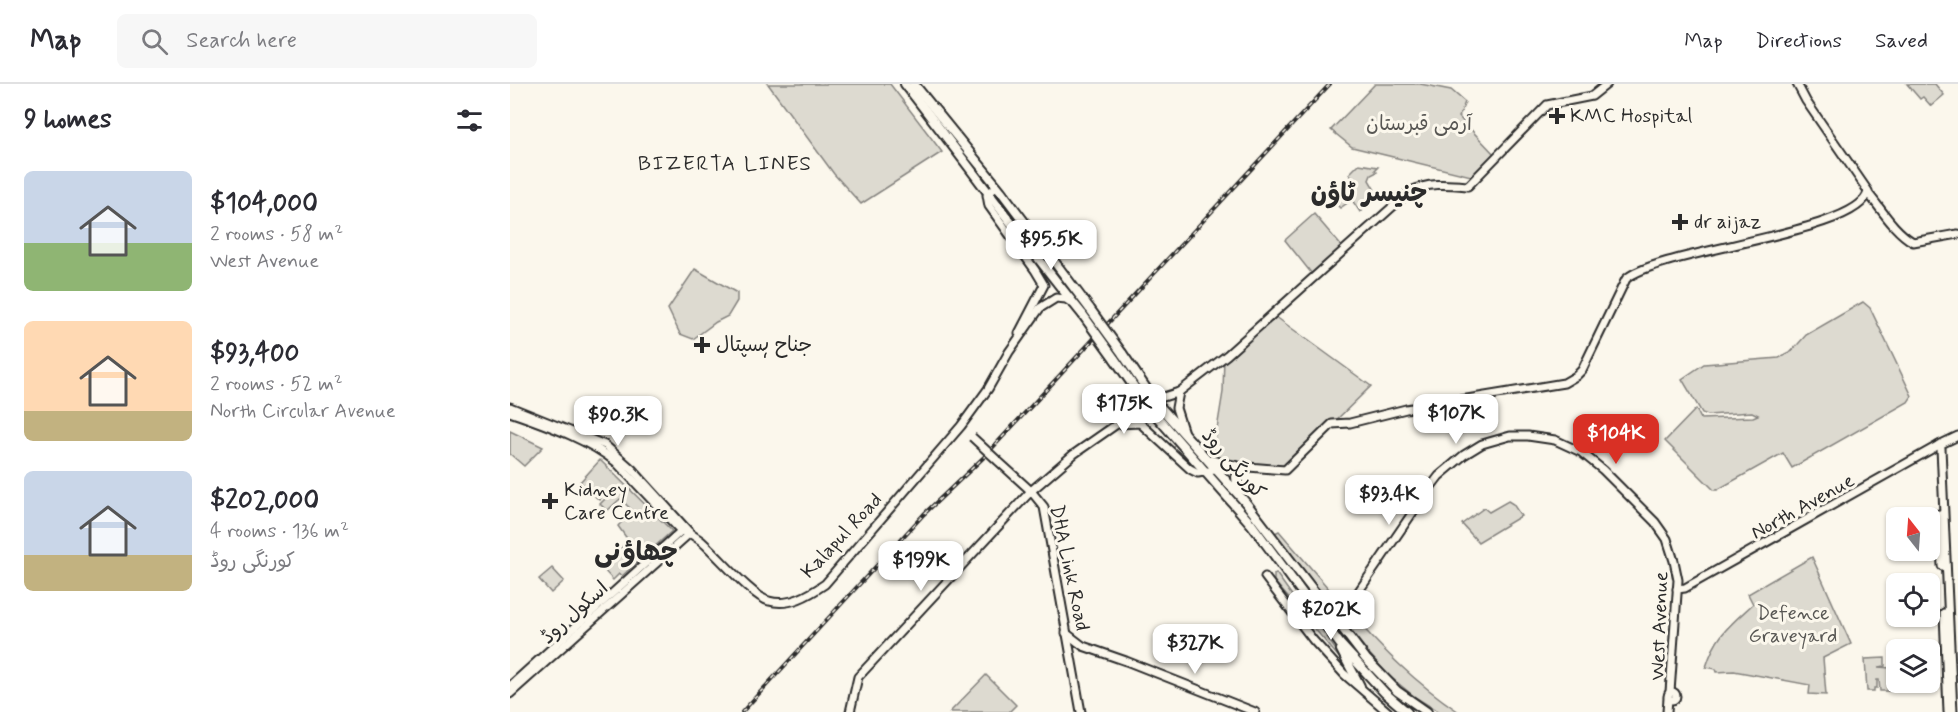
<!DOCTYPE html>
<html lang="en">
<head>
<meta charset="utf-8">
<style>
	body { margin:0; font-family:Mynerve,"Playpen Sans Arabic",sans-serif; background:#f7f7f7; color:#2b2b33; height:100vh; display:flex; flex-direction:column; font-size:22px; white-space:nowrap }
	* { box-sizing:border-box; margin:0 }
	p { font-size:20px; color:#7c7c81 }
	.icon { flex:none; width:33px; height:33px; fill:none; stroke:currentColor; stroke-width:2; stroke-linecap:round; stroke-linejoin:round }
	.map { position:relative; flex:1; overflow:hidden }
	.drawer { display:flex; flex-direction:column; background:#fff; width:510px }
	.drawer>* { flex:none }
	.needle { width:39px; rotate:343deg }
	.tools { position:absolute; left:1376px; top:423px; display:grid; gap:12px }
	.tools a { display:grid; place-items:center; width:54px; height:54px; border-radius:9px; background:#fff; box-shadow:0 2px 4px #0004; font-size:30px }
	.price { position:absolute; translate:-50% -51px; padding:0 14px; border-radius:12px; background:#fff; color:#222; font-size:20px; line-height:39px; filter:drop-shadow(0 2px 3px #0008) }
	.price::after { content:''; position:absolute; left:50%; top:36px; width:18px; height:14px; margin-left:-9px; background:inherit; clip-path:polygon(0 0,100% 0,50% 100%) }
	.price.current { background:#d93025; color:#fff }
	ul { padding:0; list-style:none }
	li { display:flex; align-items:center; gap:18px; height:150px; padding:0 24px }
	li span { display:grid; place-items:center; flex:none; width:168px; height:120px; border-radius:9px; color:#555 }
	li>.icon { margin-inline-start:auto }
	span .icon { width:72px; height:72px; fill:#fffc; stroke-width:1 }
	li b { font-size:26px }
	h2 { display:flex; justify-content:space-between; align-items:center; height:72px; padding:0 24px; font-size:26px }
	header { display:flex; align-items:center; gap:36px; box-sizing:border-box; height:84px; padding:0 30px; background:#fff; border-bottom:2px solid #e1e1e2 }
	header strong { font-size:28px }
	nav { display:flex; gap:33px; margin-inline-start:auto; font-size:21px }
	.search { width:420px; height:54px; background:#f7f7f7; display:flex; align-items:center; gap:15px; box-sizing:border-box; padding:0 21px; border-radius:9px; color:#7c7c81; font-size:22px }
	main { display:flex; flex:1; min-height:0 }
	.map>svg:first-child { display:block }
	.green { fill:#dddad0; stroke:#84827e; stroke-width:1.5 }
	.lines { fill:none; stroke-linecap:round; stroke-linejoin:round }
	.secondary-casing { stroke:#2b2b2b; stroke-width:11 }
	.primary-casing { stroke:#2b2b2b; stroke-width:12 }
	.secondary { stroke:#fbf7ec; stroke-width:7 }
	.primary { stroke:#fbf7ec; stroke-width:8 }
	.rail-casing { stroke:#2b2b2b; stroke-width:4 }
	.rail { stroke:#fbf7ec; stroke-width:1.5; stroke-dasharray:4.5; stroke-linecap:butt }
	.secondary-bridge-casing { stroke:#2b2b2b; stroke-width:11; stroke-linecap:butt }
	.primary-bridge-casing { stroke:#2b2b2b; stroke-width:12; stroke-linecap:butt }
	.secondary-bridge { stroke:#fbf7ec; stroke-width:7 }
	.primary-bridge { stroke:#fbf7ec; stroke-width:8 }
	.poi-dot { fill:#2b2b2b; stroke:#fbf7ec; stroke-width:2 }
	.labels { text-anchor:middle; dominant-baseline:central; stroke-width:6; stroke-linejoin:round; paint-order:stroke }
	.poi-label { font-size:20px; fill:#2b2b2b; stroke:#fbf7ec; text-anchor:start }
	.park-label { font-size:20px; fill:#585754; stroke:#fbf7ec }
	.street-label { font-size:20px; fill:#2b2b2b; stroke:#fbf7ec }
	.neighbourhood-label { font-size:21px; letter-spacing:1.5px; fill:#2b2b2b; stroke:#fbf7ec }
	.district-label { font-size:26px; font-weight:bold; fill:#2b2b2b; stroke:#fbf7ec }
</style>
</head>
<body>
<header>
<strong>Map</strong>
<div class="search"><svg class="icon" aria-label="search" viewBox="0 0 24 24"><circle cx="10" cy="10" r="6"/><path d="M15 15l6 6"/></svg>Search here</div>
<nav><a>Map</a><a>Directions</a><a>Saved</a></nav>
</header>
<main>
<section class="drawer">
<h2>9 homes<svg class="icon" aria-label="filters" viewBox="0 0 24 24"><path d="M4 7h16M4 17h16"/><circle cx="9" cy="7" r="2"/><circle cx="15" cy="17" r="2"/></svg></h2>
<ul>
<li><span style="background:linear-gradient(#c9d6e8 60%,#8fb573 0)"><svg class="icon" aria-label="home" viewBox="0 0 24 24"><path d="M3 11l9-7 9 7M6 9v11h12V9"/></svg></span><div><b>$104,000</b><p>2 rooms · 58 m²</p><p>West Avenue</p></div></li>
<li><span style="background:linear-gradient(#ffd9b3 75%,#c2b280 0)"><svg class="icon" aria-label="home" viewBox="0 0 24 24"><path d="M3 11l9-7 9 7M6 9v11h12V9"/></svg></span><div><b>$93,400</b><p>2 rooms · 52 m²</p><p>North Circular Avenue</p></div></li>
<li><span style="background:linear-gradient(#c9d6e8 70%,#c2b280 0)"><svg class="icon" aria-label="home" viewBox="0 0 24 24"><path d="M3 11l9-7 9 7M6 9v11h12V9"/></svg></span><div><b>$202,000</b><p>4 rooms · 136 m²</p><p>کورنگی روڈ</p></div></li>
</ul>
</section>
<div class="map">
<svg width="1448" height="628" viewBox="0 0 1448 628">
	<rect width="100%" height="100%" fill="#fbf7ec"/>
	<filter id="ink" filterUnits="userSpaceOnUse"><feTurbulence type="fractalNoise" baseFrequency=".0167" numOctaves="2"/><feDisplacementMap in="SourceGraphic" scale="12" xChannelSelector="R" yChannelSelector="G"/><feConvolveMatrix kernelMatrix="1 2 1 2 8 2 1 2 1" color-interpolation-filters="sRGB"/></filter>
	<g filter="url(#ink)">
		<g class="green">
			<path d="M 258,0 L 380,0 L 432,68 L 351,120 L 324,90 Z"/>
			<path d="M 865,0 L 910,0 L 926,3 L 941,6 L 955,18 L 949,33 L 984,70 L 961,92 L 842,63 L 821,46 Z"/>
			<path d="M 1397,0 L 1425,0 L 1434,11 L 1421,22 L 1413,13 L 1410,15 Z"/>
			<path d="M 849,80 L 868,83 L 865,86 L 867,88 L 861,91 L 859,96 L 869,113 L 850,128 L 842,116 L 830,124 L 826,120 L 823,105 L 836,110 L 845,97 L 839,90 Z"/>
			<path d="M 804,130 L 833,164 L 802,190 L 775,156 Z"/>
			<path d="M 185,185 L 227,209 L 227,217 L 218,232 L 206,238 L 183,255 L 170,250 L 158,225 Z"/>
			<path d="M 1353,218 L 1360,224 L 1402,312 L 1398,318 L 1282,384 L 1273,369 L 1207,406 L 1204,406 L 1155,357 L 1186,325 L 1191,335 L 1243,333 L 1248,331 L 1242,328 L 1198,331 L 1192,329 L 1172,295 L 1194,280 L 1269,274 L 1281,268 L 1296,251 Z"/>
			<path d="M 762,230 L 861,302 L 775,386 L 702,376 L 713,308 L 714,273 Z"/>
			<path d="M 0,347 L 33,363 L 14,382 L 0,370 Z"/>
			<path d="M 90,376 L 162,447 L 112,492 L 109,490 L 103,496 L 92,484 L 118,456 L 108,442 L 122,426 L 110,415 L 97,427 L 90,420 L 100,410 L 97,408 L 89,416 L 70,398 Z"/>
			<path d="M 998,417 L 1003,420 L 1011,432 L 968,458 L 952,440 L 974,424 L 979,428 Z"/>
			<path d="M 769,447 L 831,519 L 831,522 L 828,526 L 826,526 L 786,479 C 783,468 773,461 765,451 L 765,449 Z"/>
			<path d="M 1302,473 L 1341,560 L 1313,574 L 1316,611 L 1299,610 L 1300,601 L 1224,587 L 1207,588 L 1206,585 L 1196,583 C 1206,551 1219,542 1243,520 L 1238,510 Z"/>
			<path d="M 42,484 L 54,497 L 41,509 L 29,495 Z"/>
			<path d="M 766,489 L 783,513 L 811,544 L 838,584 L 764,497 L 764,490 Z"/>
			<path d="M 838,527 C 875,568 903,597 949,628 L 929,628 L 905,613 L 878,591 L 857,567 L 831,534 Z"/>
			<path d="M 1375,574 L 1375,582 L 1368,583 L 1382,584 L 1383,607 L 1370,607 L 1369,596 L 1367,596 L 1367,604 L 1364,604 L 1364,607 L 1357,607 L 1355,575 Z"/>
			<path d="M 476,591 L 506,621 L 499,628 L 440,628 Z"/>
		</g>
		<g class="lines">
			<defs>
				<g id="secondary">
					<path d="M 487,102 L 477,111 L 479,122 L 525,186 L 534,201 L 509,249"/>
					<path d="M 1358,109 C 1372,126 1384,147 1403,158 L 1448,150"/>
					<path d="M 669,308 L 666,324 L 674,349"/>
					<path d="M 644,316 L 669,308 L 717,271 L 899,108 C 918,98 937,100 958,102 L 1037,21 L 1082,12 L 1097,0"/>
					<path d="M 0,323 L 95,361 L 122,385 L 180,449"/>
					<path d="M 0,328 C 36,341 76,354 106,378 L 171,447"/>
					<path d="M 1429,361 L 1431,364 L 1443,628"/>
					<path d="M 488,377 L 521,407 L 534,423 L 571,628"/>
					<path d="M 1429,430 L 1432,482"/>
					<path d="M 171,447 L 181,450 L 190,456 C 206,469 242,513 259,517 C 279,523 299,511 315,500 L 451,342 L 478,305 L 499,268 L 530,224 L 546,214 L 556,215 L 562,219"/>
					<path d="M 755,493 L 803,556 L 834,590 L 878,628"/>
					<path d="M 1167,505 L 1175,504 L 1429,361 L 1448,352"/>
					<path d="M 1434,529 L 1438,628"/>
					<path d="M 824,533 L 840,520 L 916,409 L 929,392 L 954,371 L 972,360 L 1000,352 L 1018,352 L 1045,356 L 1071,368 L 1093,386 L 1145,438 L 1157,455 L 1164,477 L 1168,496 L 1160,608"/>
					<path d="M 556,549 L 573,562 L 616,577 L 745,628"/>
					<path d="M 0,602 L 171,447"/>
					<circle cx="1162" cy="612" r="4"/>
					<path d="M 0,610 L 180,449"/>
					<path d="M 340,628 L 348,593 L 362,578 L 521,407 L 564,370 L 607,340 L 630,339 L 680,385 L 688,389 L 726,382 L 775,386 L 822,340 L 840,339 L 896,325 L 1054,299 L 1066,292 L 1072,286 L 1116,195 C 1150,165 1353,149 1358,107 L 1296,17 L 1287,0"/>
					<path d="M 1157,628 L 1158,614"/>
				</g>
				<g id="primary">
					<path d="M 395,0 C 455,76 512,156 573,231"/>
					<path d="M 404,0 L 491,107 L 580,225"/>
					<path d="M 612,269 L 644,316 L 736,419 L 856,575 L 887,607 L 917,628"/>
					<path d="M 604,274 L 636,320 L 742,441 L 830,560 L 875,609 L 897,628"/>
					<path d="M 699,376 L 726,382"/>
					<path d="M 728,408 L 726,393 L 733,383"/>
					<path d="M 831,566 L 850,602"/>
				</g>
			</defs>
			<use href="#secondary" class="secondary-casing"/>
			<use href="#primary" class="primary-casing"/>
			<use href="#secondary" class="secondary"/>
			<use href="#primary" class="primary"/>
			<defs>
				<path id="rail" d="M 232,628 L 414,430 L 474,373 L 820,0"/>
			</defs>
			<use href="#rail" class="rail-casing"/>
			<use href="#rail" class="rail"/>
			<defs>
				<path id="secondary-bridge" d="M 462,353 L 488,377"/>
				<g id="primary-bridge">
					<path d="M 580,225 L 612,269"/>
					<path d="M 573,231 L 604,274"/>
				</g>
			</defs>
			<use href="#secondary-bridge" class="secondary-bridge-casing"/>
			<use href="#primary-bridge" class="primary-bridge-casing"/>
			<use href="#secondary-bridge" class="secondary-bridge"/>
			<use href="#primary-bridge" class="primary-bridge"/>
		</g>
	</g>
	<g class="poi-dot">
		<path d="M1044 23h6v6h6v6h-6v6h-6v-6h-6v-6h6z"/>
		<path d="M1167 129h6v6h6v6h-6v6h-6v-6h-6v-6h6z"/>
		<path d="M189 252h6v6h6v6h-6v6h-6v-6h-6v-6h6z"/>
		<path d="M37 408h6v6h6v6h-6v6h-6v-6h-6v-6h6z"/>
	</g>
	<g class="labels">
		<g class="poi-label">
			<text x="1060" y="32">KMC Hospital</text>
			<text x="1184" y="138">dr aijaz</text>
			<text x="206" y="261">جناح ہسپتال</text>
			<text x="54" y="406">Kidney<tspan x="54" dy="23">Care Centre</tspan></text>
		</g>
		<g class="park-label">
			<text x="909" y="40">آرمی قبرستان</text>
			<text x="1283" y="529">Defence<tspan x="1283" dy="23">Graveyard</tspan></text>
		</g>
		<g class="street-label">
			<text transform="translate(723 380) rotate(49)">کورنگی روڈ</text>
			<text transform="translate(1293 423) rotate(-29)">North Avenue</text>
			<text transform="translate(332 452) rotate(-47)">Kalapul Road</text>
			<text transform="translate(559 484) rotate(78)">DHA Link Road</text>
			<text transform="translate(65 529) rotate(-42)">اسکول روڈ</text>
			<text transform="translate(1150 542) rotate(-88)">West Avenue</text>
		</g>
		<g class="neighbourhood-label">
			<text x="215" y="80">BIZERTA LINES</text>
		</g>
		<g class="district-label">
			<text x="859" y="110">چنیسر ٹاؤن</text>
			<text x="126" y="469">چھاؤنی</text>
		</g>
	</g>
</svg>
<div class="tools">
<a><svg class="needle" viewBox="-14 -14 28 28"><path d="M0-13l5 13h-10z" fill="#e53935"/><path d="M0 13l5-13h-10z" fill="#7c7c81"/></svg></a>
<a><svg class="icon" aria-label="locate" viewBox="0 0 24 24"><circle cx="12" cy="12" r="6"/><path d="M12 2v4M12 18v4M2 12h4M18 12h4"/></svg></a>
<a><svg class="icon" aria-label="layers" viewBox="0 0 24 24"><path d="M12 4l9 5-9 5-9-5zM3 14l9 5 9-5"/></svg></a>
</div>
<b class="price" style="left:541px;top:187px">$95.5K</b>
<b class="price" style="left:614px;top:351px">$175K</b>
<b class="price" style="left:946px;top:361px">$107K</b>
<b class="price" style="left:108px;top:363px">$90.3K</b>
<b class="price current" style="left:1106px;top:381px">$104K</b>
<b class="price" style="left:879px;top:442px">$93.4K</b>
<b class="price" style="left:411px;top:508px">$199K</b>
<b class="price" style="left:821px;top:557px">$202K</b>
<b class="price" style="left:685px;top:591px">$327K</b>
</div>
</main>
</body>
</html>
